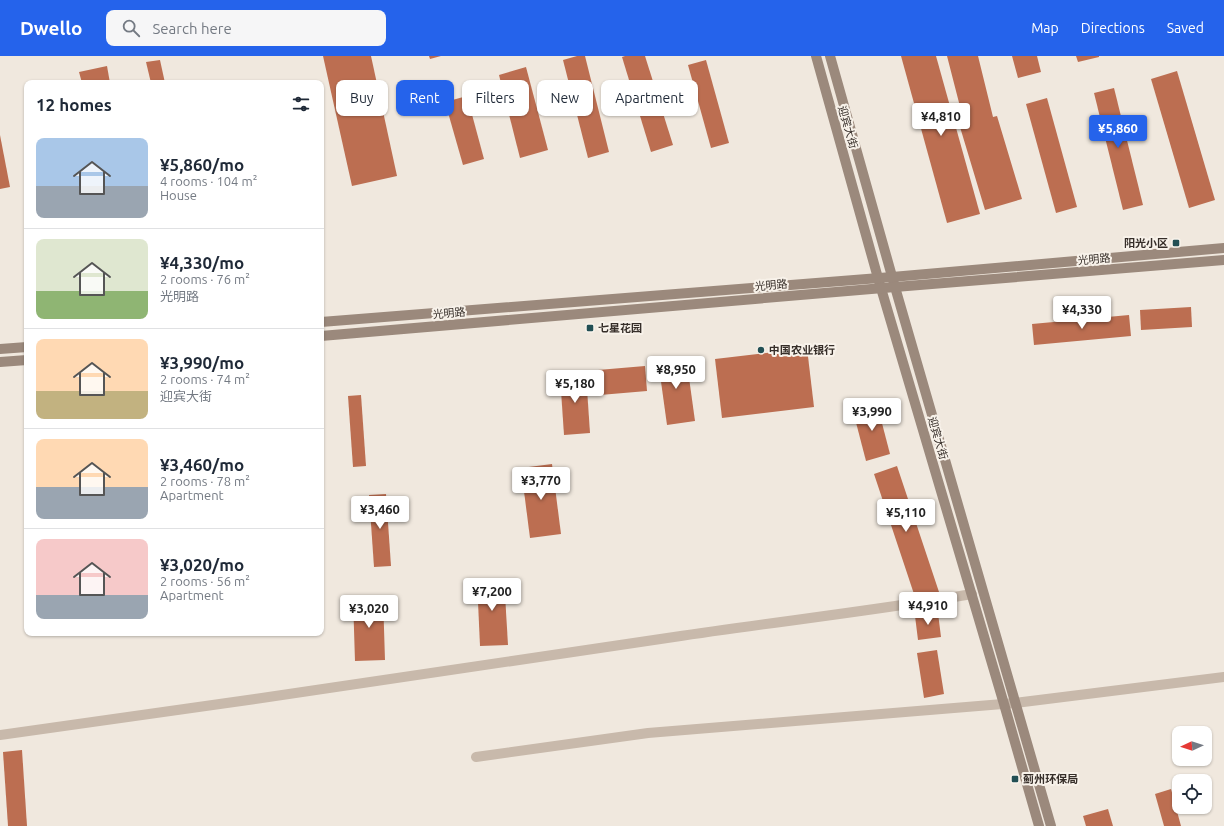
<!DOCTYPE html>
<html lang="en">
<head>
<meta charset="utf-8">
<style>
	body { margin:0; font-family:Ubuntu,"Noto Sans SC",sans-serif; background:#f6f6f7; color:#1f2937; height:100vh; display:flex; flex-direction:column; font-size:15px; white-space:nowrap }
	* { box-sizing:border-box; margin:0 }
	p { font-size:13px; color:#747a83 }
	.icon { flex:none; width:22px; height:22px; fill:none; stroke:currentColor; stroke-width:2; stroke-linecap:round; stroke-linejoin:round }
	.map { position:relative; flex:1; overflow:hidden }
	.side { position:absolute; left:24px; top:24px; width:300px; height:556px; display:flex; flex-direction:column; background:#fff; border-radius:8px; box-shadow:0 1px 3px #0004 }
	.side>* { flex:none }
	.banner { position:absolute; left:336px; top:24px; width:380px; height:36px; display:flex; gap:8px }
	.needle { width:26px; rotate:266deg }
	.tools { position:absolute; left:1172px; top:670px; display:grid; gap:8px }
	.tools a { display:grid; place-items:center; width:40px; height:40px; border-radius:8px; background:#fff; box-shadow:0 1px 3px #0004; font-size:20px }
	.price { position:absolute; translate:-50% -34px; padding:0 9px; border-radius:4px; background:#fff; color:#222; font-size:13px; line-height:26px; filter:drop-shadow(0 1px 2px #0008) }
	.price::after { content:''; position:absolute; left:50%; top:24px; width:12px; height:9px; margin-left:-6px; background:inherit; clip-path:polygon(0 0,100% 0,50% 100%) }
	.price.active { background:#2563eb; color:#fff }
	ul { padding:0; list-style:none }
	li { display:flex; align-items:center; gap:12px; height:100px; padding:0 12px }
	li+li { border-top:1px solid #e0e1e3 }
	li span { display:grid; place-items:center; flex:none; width:112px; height:80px; border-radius:8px; color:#555 }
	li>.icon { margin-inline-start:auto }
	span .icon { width:48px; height:48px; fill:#fffc; stroke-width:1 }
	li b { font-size:17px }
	h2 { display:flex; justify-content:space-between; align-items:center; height:48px; padding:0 12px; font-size:17px }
	.chip { padding:0 14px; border-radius:8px; background:#fff; box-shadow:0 1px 3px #0004; font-size:14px; line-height:36px }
	.chip.active { background:#2563eb; color:#fff }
	header { display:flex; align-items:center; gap:24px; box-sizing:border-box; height:56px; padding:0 20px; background:#2563eb; color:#fff }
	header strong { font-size:19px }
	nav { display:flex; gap:22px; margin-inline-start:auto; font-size:14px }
	.search { width:280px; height:36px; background:#f6f6f7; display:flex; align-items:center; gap:10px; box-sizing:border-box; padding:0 14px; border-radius:8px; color:#747a83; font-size:15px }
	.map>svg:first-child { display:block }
	.building { fill:#bc6e51 }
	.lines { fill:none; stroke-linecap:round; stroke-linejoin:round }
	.street { stroke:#c8b9ab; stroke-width:10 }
	.secondary { stroke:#9b897c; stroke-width:10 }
	.poi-dot { fill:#224f54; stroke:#f8f2ea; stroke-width:1.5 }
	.labels { text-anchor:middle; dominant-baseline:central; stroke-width:4; stroke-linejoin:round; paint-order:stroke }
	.street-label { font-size:11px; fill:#362e29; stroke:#f8f2ea }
	.poi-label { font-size:11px; font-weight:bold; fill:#362e29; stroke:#f8f2ea; text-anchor:start }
</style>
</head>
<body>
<header>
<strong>Dwello</strong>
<div class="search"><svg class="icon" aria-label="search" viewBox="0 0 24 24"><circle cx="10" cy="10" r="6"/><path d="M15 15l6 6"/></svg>Search here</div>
<nav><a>Map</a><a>Directions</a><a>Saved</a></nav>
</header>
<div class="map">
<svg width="1224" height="770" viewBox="0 0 1224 770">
	<rect width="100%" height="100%" fill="#f0e8de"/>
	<g class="building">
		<path d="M 323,0 L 371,0 L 397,120 L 352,130 Z"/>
		<path d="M 429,0 L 441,0 L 430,3 Z"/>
		<path d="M 577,0 L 585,0 L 609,96 L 588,102 L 563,4 Z"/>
		<path d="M 625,0 L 645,0 L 673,89 L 651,96 L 622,1 Z"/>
		<path d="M 901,0 L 936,0 L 980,158 L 947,167 Z"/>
		<path d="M 947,0 L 978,0 L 993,61 L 997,60 L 1022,143 L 985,154 L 960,71 L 965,70 Z"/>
		<path d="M 1012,0 L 1037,0 L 1041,16 L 1018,22 Z"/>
		<path d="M 1076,0 L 1099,0 L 1099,1 L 1078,6 Z"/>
		<path d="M 160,4 L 165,27 L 151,27 L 146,6 Z"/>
		<path d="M 706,4 L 729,87 L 711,92 L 688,9 Z"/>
		<path d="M 107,10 L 110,27 L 82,27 L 79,16 Z"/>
		<path d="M 526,11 L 548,94 L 520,102 L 499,19 Z"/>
		<path d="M 1177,15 L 1215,144 L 1189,152 L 1151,23 Z"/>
		<path d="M 1114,32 L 1143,149 L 1123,154 L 1094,37 Z"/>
		<path d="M 467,40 L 484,103 L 463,109 L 445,46 Z"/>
		<path d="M 1047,42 L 1077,151 L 1056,157 L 1026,48 Z"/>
		<path d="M 0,79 L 10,131 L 0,133 Z"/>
		<path d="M 1191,251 L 1192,271 L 1141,274 L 1140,254 Z"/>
		<path d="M 1129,259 L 1131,280 L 1034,289 L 1032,268 Z"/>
		<path d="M 807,292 L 814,351 L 722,362 L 715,303 Z"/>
		<path d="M 686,300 L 695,365 L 667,369 L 658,304 Z"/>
		<path d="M 645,310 L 647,335 L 600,339 L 598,314 Z"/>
		<path d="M 586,318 L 590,377 L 564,379 L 560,320 Z"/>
		<path d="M 361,339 L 366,410 L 353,411 L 348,340 Z"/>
		<path d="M 877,348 L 890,398 L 866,405 L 853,355 Z"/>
		<path d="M 552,408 L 561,478 L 530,482 L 521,412 Z"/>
		<path d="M 897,410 L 939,536 L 916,544 L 874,418 Z"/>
		<path d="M 386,438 L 391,510 L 374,511 L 369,439 Z"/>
		<path d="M 504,522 L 508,589 L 480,590 L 477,524 Z"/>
		<path d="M 383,541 L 385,604 L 355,605 L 353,542 Z"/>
		<path d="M 938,557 L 941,581 L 918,584 L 915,560 Z"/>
		<path d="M 937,594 L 944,638 L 924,642 L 917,597 Z"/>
		<path d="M 22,694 L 27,770 L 8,770 L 3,696 Z"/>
		<path d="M 1171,733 L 1181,770 L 1164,770 L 1155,738 Z"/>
		<path d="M 1108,753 L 1113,770 L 1086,770 L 1083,760 Z"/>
	</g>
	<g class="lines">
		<g class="street">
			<path d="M 0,679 C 225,648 449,615 674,581 C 773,566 873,555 972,538"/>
			<path d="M 476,701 L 648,677 L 1015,647 L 1224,621"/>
		</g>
		<g class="secondary">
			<path d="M 816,0 L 878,222 L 1004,648 L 1039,770"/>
			<path d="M 830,0 L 895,231 L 1051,770"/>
			<path d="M 321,266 L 892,221 L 1224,192"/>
			<path d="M 321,280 L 895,231 L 1224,204"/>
			<path d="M 0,293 L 27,291"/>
			<path d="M 0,306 L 27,304"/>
		</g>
	</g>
	<g class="poi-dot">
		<rect x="1172" y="183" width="8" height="8" rx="2"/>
		<rect x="586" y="268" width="8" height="8" rx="2"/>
		<circle cx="761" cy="294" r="4"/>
		<rect x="1011" y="719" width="8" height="8" rx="2"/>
	</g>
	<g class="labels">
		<g class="street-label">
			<text transform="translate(848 71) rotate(74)">迎宾大街</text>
			<text transform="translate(1094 203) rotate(-5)">光明路</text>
			<text transform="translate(771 229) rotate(-5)">光明路</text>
			<text transform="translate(449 257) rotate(-5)">光明路</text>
			<text transform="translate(938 382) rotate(74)">迎宾大街</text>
		</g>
		<g class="poi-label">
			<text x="1168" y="187" text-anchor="end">阳光小区</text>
			<text x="598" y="272">七星花园</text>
			<text x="769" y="294">中国农业银行</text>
			<text x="1023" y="723">蓟州环保局</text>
		</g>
	</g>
</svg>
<div class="tools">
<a><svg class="needle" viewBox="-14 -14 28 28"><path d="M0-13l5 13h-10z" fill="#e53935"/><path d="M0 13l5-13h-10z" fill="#747a83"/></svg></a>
<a><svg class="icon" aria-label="locate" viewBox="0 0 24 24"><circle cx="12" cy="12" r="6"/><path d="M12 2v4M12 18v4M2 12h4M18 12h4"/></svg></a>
</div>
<b class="price" style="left:941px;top:81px">¥4,810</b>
<b class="price active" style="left:1118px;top:93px">¥5,860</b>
<b class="price" style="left:1082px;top:274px">¥4,330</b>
<b class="price" style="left:676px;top:334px">¥8,950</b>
<b class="price" style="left:575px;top:348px">¥5,180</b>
<b class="price" style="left:872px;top:376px">¥3,990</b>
<b class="price" style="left:541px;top:445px">¥3,770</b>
<b class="price" style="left:380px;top:474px">¥3,460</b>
<b class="price" style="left:906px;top:477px">¥5,110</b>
<b class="price" style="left:492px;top:556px">¥7,200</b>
<b class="price" style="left:928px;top:570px">¥4,910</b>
<b class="price" style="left:369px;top:573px">¥3,020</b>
<div class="banner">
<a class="chip">Buy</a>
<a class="chip active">Rent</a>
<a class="chip">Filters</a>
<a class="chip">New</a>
<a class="chip">Apartment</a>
</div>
<section class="side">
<h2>12 homes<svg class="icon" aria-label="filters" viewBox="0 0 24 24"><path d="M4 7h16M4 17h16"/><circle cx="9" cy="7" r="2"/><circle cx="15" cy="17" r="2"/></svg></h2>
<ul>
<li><span style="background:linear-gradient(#a9c7e8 60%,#9aa5b1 0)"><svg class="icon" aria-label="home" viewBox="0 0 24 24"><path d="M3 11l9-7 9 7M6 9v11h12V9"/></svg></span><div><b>¥5,860/mo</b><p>4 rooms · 104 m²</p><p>House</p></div></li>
<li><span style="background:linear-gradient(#dfe7d0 65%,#8fb573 0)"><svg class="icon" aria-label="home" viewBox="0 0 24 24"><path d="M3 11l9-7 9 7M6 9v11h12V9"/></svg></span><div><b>¥4,330/mo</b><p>2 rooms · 76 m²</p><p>光明路</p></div></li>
<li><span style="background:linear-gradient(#ffd9b3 65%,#c2b280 0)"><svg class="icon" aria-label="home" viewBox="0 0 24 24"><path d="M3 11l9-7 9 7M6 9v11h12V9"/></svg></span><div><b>¥3,990/mo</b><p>2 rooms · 74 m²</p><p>迎宾大街</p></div></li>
<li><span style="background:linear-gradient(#ffd9b3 60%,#9aa5b1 0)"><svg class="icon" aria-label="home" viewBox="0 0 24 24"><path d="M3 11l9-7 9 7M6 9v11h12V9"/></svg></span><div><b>¥3,460/mo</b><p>2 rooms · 78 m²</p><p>Apartment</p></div></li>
<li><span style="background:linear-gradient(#f6c9c9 70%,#9aa5b1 0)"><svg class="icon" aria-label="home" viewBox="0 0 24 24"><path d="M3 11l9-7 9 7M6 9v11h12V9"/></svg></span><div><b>¥3,020/mo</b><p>2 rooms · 56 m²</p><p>Apartment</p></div></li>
</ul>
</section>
</div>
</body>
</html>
